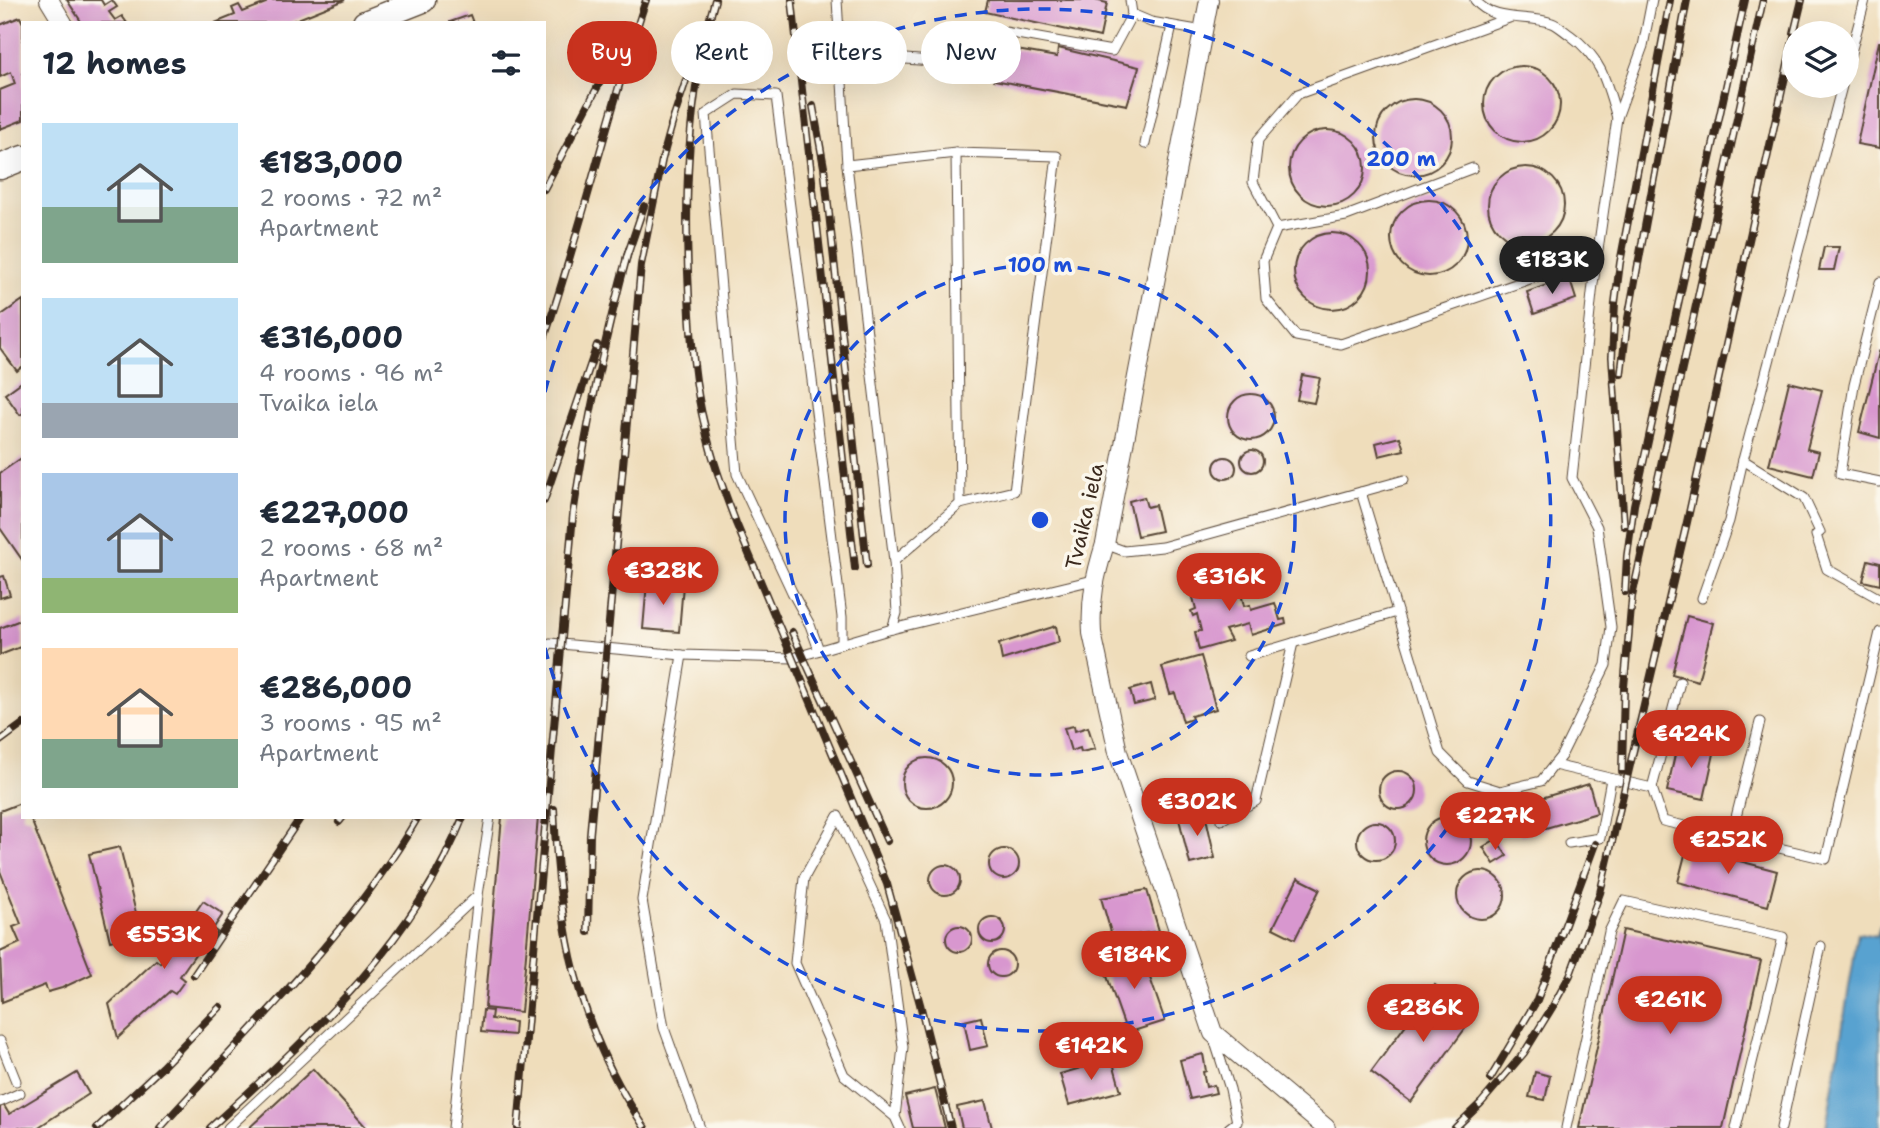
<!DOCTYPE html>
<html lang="en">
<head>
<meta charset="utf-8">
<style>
	body { margin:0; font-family:"Shantell Sans",sans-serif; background:#f6f6f7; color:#1f2937; height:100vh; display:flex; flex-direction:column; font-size:26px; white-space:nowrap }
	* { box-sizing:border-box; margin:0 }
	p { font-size:23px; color:#747a83 }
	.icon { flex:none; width:38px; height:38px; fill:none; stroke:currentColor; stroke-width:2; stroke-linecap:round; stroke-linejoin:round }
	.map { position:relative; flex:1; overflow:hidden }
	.side { position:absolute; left:21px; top:21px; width:525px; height:798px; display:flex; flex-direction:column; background:#fff; border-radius:0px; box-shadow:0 7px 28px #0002 }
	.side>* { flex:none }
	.top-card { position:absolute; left:567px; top:21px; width:665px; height:63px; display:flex; gap:14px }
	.controls { position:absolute; left:1782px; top:21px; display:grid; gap:14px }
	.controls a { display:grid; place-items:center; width:77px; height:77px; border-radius:50%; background:#fff; box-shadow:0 7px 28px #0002; font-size:35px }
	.price { position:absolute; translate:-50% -60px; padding:0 16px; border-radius:24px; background:#c8321e; color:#fff; font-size:23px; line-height:46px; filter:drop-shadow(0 2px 4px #0008) }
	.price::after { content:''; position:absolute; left:50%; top:42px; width:21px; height:16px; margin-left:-10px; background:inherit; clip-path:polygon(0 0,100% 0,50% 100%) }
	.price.current { background:#222; color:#fff }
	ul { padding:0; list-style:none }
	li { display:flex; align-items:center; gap:21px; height:175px; padding:0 21px }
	li span { display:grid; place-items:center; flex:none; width:196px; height:140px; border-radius:0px; color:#555 }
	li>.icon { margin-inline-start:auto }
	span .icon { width:84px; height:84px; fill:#fffc; stroke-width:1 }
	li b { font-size:30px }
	h2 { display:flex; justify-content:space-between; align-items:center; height:84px; padding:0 21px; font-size:30px }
	.chip { padding:0 24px; border-radius:32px; background:#fff; box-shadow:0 7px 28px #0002; font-size:24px; line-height:63px }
	.chip.current { background:#c8321e; color:#fff }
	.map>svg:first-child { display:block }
	.water { fill:#58a2d0; stroke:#4a6677; stroke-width:2 }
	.building { fill:#d897cf }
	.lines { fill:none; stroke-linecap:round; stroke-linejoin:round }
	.lane-casing { stroke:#564536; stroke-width:11 }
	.street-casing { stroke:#564536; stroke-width:20 }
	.secondary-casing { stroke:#564536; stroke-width:27 }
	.lane { stroke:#fff; stroke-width:9 }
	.street { stroke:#fff; stroke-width:18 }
	.secondary { stroke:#fff; stroke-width:24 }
	.rail-casing { stroke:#3b2a1e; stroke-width:8 }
	.rail { stroke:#fbf7ec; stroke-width:5; stroke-dasharray:16; stroke-linecap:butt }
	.ring { fill:none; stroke:#1d4ed8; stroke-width:3.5; stroke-dasharray:12 9 }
	.labels { text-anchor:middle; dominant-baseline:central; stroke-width:7; stroke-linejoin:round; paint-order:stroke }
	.street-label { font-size:21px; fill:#3b2a1e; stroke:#fbf7ec }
	.centre { fill:#1d4ed8; stroke:#fbf7ec; stroke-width:3.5 }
	.ring-label { font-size:21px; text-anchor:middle; font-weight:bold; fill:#1d4ed8; stroke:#fbf7ec; stroke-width:7; stroke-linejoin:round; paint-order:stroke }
</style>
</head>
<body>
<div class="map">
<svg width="1880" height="1128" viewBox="0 0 1880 1128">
	<rect width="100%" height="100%" fill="#fbf7ec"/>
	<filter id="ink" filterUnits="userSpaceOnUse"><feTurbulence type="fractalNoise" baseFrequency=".0143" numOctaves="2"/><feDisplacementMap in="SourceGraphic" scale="14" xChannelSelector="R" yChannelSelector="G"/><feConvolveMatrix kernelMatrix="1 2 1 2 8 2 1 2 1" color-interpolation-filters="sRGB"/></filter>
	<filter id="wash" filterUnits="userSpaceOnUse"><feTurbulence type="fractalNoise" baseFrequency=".00686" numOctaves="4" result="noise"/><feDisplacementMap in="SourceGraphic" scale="28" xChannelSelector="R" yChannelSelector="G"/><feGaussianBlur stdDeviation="1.57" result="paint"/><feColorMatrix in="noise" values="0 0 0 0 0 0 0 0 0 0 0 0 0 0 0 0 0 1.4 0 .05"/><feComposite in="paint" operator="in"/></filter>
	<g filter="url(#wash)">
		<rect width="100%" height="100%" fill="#efddbb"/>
		<path class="water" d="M 1880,925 L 1880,1128 L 1826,1128 L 1858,933 L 1877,936 Z"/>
		<g id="blocks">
			<g class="building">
				<path d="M 67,0 L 101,0 L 104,5 L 112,0 L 117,7 L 109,12 L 115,20 L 122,16 L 127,23 L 82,23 Z"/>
				<path d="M 265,0 L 345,0 L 288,23 L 215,23 L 235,15 L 232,8 L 239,5 L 243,12 L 266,3 Z"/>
				<path d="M 988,0 L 1095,0 L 1107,3 L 1100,37 L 985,12 Z"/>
				<path d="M 470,15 L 473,23 L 450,23 L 450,22 Z"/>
				<path d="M 20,17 L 23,23 L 23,120 L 0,129 L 0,90 L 15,84 L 11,72 L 0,77 L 0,25 Z"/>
				<path d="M 1879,42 L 1880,42 L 1880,148 L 1857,144 Z"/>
				<path d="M 1000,47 L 1057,57 L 1058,48 L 1139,67 L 1127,105 L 994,80 Z"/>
				<circle cx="1522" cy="104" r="38"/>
				<circle cx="1414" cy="137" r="38"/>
				<circle cx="1327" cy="168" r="38"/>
				<circle cx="1526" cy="205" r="38"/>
				<circle cx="1429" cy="238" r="38"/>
				<circle cx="1332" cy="271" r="38"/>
				<path d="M 1824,247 L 1839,247 L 1834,270 L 1819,270 Z"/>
				<path d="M 1569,277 L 1576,299 L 1534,314 L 1527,292 Z"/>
				<path d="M 23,300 L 23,366 L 17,371 L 0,348 L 0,316 Z"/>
				<path d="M 1879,352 L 1880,353 L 1880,438 L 1859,432 Z"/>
				<path d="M 1302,375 L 1320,378 L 1314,403 L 1297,400 Z"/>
				<path d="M 23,381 L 23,413 L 20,415 L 5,394 Z"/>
				<path d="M 1789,382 L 1822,390 L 1807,449 L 1819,452 L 1813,476 L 1769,465 Z"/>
				<circle cx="1251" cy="417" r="23"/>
				<path d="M 1400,437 L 1404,450 L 1379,456 L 1376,443 Z"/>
				<circle cx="1252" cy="461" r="11"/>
				<circle cx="1225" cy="468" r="11"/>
				<path d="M 23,457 L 23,561 L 0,528 L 0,473 Z"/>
				<path d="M 1144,497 L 1147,507 L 1155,505 L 1161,531 L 1137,536 L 1129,501 Z"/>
				<path d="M 1868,560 L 1880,563 L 1880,585 L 1863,581 Z"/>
				<path d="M 4,576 L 10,595 L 0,598 L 0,577 Z"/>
				<path d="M 1237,578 L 1238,582 L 1243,581 L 1245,588 L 1240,589 L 1244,606 L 1250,605 L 1251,610 L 1275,603 L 1280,620 L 1285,619 L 1286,624 L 1251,635 L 1248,624 L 1225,630 L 1231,641 L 1199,650 L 1195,632 L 1201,631 L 1197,614 L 1193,616 L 1191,611 L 1196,609 L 1191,590 Z"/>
				<path d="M 647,582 L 683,585 L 679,632 L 643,629 Z"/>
				<path d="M 1687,616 L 1713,623 L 1698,681 L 1672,674 Z"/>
				<path d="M 23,619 L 23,646 L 0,655 L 0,628 Z"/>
				<path d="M 1056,626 L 1059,642 L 1002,660 L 999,644 Z"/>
				<path d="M 1201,656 L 1216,709 L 1191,716 L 1192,719 L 1183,722 L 1175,693 L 1170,694 L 1162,667 Z"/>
				<path d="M 1151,684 L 1155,700 L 1134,705 L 1130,690 Z"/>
				<path d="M 1074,726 L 1075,731 L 1088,727 L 1095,749 L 1081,752 L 1080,748 L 1071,751 L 1064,728 Z"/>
				<path d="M 1678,741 L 1715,749 L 1704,799 L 1667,791 Z"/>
				<circle cx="927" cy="783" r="25"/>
				<circle cx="1398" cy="790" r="19"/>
				<path d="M 1589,784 L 1597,813 L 1522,835 L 1514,806 Z"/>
				<path d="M 23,802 L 23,817 L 30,817 L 92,974 L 62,988 L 48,992 L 45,985 L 2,1002 L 0,952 L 20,943 L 13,927 L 21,924 L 0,871 L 0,811 Z"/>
				<path d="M 1205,813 L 1215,858 L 1190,864 L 1179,819 Z"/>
				<path d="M 502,817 L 538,817 L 521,1012 L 485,1008 Z"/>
				<circle cx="1447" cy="841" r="24"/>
				<circle cx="1376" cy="841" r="19"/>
				<path d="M 1496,839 L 1507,856 L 1494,864 L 1483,847 Z"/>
				<path d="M 120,847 L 141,934 L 110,941 L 89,854 Z"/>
				<path d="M 1687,847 L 1777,871 L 1768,906 L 1678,882 Z"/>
				<circle cx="1004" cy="864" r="15"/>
				<circle cx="945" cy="880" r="15"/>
				<circle cx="1481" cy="895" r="24"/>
				<path d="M 1298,878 L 1320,889 L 1295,939 L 1273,928 Z"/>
				<path d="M 1147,890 L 1159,931 L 1113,939 L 1101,898 Z"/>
				<path d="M 203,901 L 223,914 L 213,929 L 217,932 L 212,940 L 207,937 L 180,976 L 185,980 L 175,994 L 170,991 L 118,1038 L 109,1004 L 156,960 L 160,963 Z"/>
				<circle cx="992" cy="930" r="13"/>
				<circle cx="959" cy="939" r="13"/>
				<path d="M 1623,930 L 1761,961 L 1723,1128 L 1579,1128 Z"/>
				<path d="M 1140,949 L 1165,1021 L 1127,1033 L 1102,962 Z"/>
				<circle cx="1001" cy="964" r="13"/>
				<path d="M 1435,985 L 1475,1015 L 1411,1102 L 1371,1072 Z"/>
				<path d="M 483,1010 L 492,1011 L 491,1019 L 515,1022 L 514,1035 L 481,1032 Z"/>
				<path d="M 981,1017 L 988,1046 L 970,1050 L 964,1021 Z"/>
				<path d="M 1203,1054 L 1206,1071 L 1203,1072 L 1206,1087 L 1214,1085 L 1216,1093 L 1190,1099 L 1180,1060 Z"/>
				<path d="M 1112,1059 L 1121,1091 L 1069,1105 L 1060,1074 Z"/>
				<path d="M 313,1069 L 367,1128 L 249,1128 Z"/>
				<path d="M 1535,1072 L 1550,1076 L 1545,1100 L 1529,1097 Z"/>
				<path d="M 77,1073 L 89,1094 L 37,1128 L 0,1128 L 0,1106 L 3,1104 L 9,1114 Z"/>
				<path d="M 935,1089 L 945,1128 L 913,1128 L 905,1096 Z"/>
				<path d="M 985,1101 L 992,1128 L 962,1128 L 957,1107 Z"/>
			</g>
		</g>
	</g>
	<g filter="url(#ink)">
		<use href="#blocks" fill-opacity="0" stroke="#564536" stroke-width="2"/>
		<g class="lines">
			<defs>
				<g id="lane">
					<path d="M 837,0 L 847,165"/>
					<path d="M 1130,0 L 1132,14 L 1151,22 L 1203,31"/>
					<path d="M 1475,0 C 1494,24 1529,14 1552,23 C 1558,25 1564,31 1570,35 C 1601,57 1607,83 1617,118"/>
					<path d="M 840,54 L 945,62 L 977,27 L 1112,51 L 1132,14"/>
					<path d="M 1846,71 L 1865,0"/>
					<path d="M 1145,144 L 1172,26"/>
					<path d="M 1473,168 L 1346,216 L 1277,228 L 1263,261 L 1266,299 L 1296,336 L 1341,344 L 1597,256"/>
					<path d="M 1277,228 L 1253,182 L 1258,140 L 1298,94 L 1509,18"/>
					<path d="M 1880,282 L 1854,385 L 1840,474 L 1880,482"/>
					<path d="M 1743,460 L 1804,498 L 1820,532 L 1816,535 L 1827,569 L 1880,599"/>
					<path d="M 1361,492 L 1440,753 L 1468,781 L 1500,791 L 1541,781 L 1561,756 L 1606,665 L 1611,627 L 1597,527 L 1572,478 L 1593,284 L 1617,118 L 1643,46 L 1652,0"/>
					<path d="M 1105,544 L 1124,551 L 1162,547 L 1404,480"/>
					<path d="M 894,561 L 960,504 L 956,153"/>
					<path d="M 1702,598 L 1729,521 L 1743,460 L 1842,86"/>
					<path d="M 892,629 L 897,613 L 894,561 L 847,165 L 956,153 L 1057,156 L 1014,491 L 960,504"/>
					<path d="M 819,650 L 810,625 L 792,592 L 737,474 L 706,114 L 737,94 L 776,96 L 842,617 L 842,643"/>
					<path d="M 544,651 L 550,643 L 682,655 L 793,658 L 892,629 L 1093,580"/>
					<path d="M 682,655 L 642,900 L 664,1028 L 700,1128"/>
					<path d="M 1249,656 L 1397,612"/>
					<path d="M 1554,765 L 1652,788 L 1680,682"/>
					<path d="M 1652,788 L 1663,821 L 1826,859 L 1880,632"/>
					<path d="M 1221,820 L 1256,801 L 1293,643"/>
					<path d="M 1731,837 L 1760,722"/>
					<path d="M 1569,843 L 1600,838 L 1611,779"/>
					<path d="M 1214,1039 L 1230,1089 L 1237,1122 L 1229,1128"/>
					<path d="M 0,1041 L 16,1081"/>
					<path d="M 0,1102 L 20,1093"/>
					<path d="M 895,1117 L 903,1047 L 886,920 L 838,816 L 804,878 L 795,963 L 844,1075 L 895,1117 L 900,1128"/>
					<path d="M 228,1128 L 478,895"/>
					<path d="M 453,1128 L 478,895 L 490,817"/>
					<path d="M 1566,1128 L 1609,932 L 1624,901 L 1783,937 L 1736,1128"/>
					<path d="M 1781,1128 L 1821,946"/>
				</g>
				<g id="street">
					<path d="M 49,0 L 63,23"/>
					<path d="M 1209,0 L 1105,544 C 1095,576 1090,599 1092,633 L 1118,752 L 1213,1033 L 1326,1128"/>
				</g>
				<g id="secondary">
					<path d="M 365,23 L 423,0"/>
					<path d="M 0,167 L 23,158"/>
				</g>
			</defs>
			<use href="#lane" class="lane-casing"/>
			<use href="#street" class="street-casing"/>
			<use href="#secondary" class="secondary-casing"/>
			<use href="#lane" class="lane"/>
			<use href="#street" class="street"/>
			<use href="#secondary" class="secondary"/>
			<defs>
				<g id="rail">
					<path d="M 715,0 C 687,95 684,196 689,295 C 691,339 694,384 705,427 C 712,460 724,491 736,523 L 887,884 L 920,1004 L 951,1128"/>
					<path d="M 792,0 L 855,568"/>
					<path d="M 1794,33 L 1802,0"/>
					<path d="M 813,106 L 824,167 L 867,565"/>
					<path d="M 671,126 L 694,56"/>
					<path d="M 544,189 L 628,29"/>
					<path d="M 626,259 L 644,206"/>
					<path d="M 544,339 C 582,227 608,112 646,0"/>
					<path d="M 1621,374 L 1627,324 L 1687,0"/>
					<path d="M 544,501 L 597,345"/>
					<path d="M 1624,526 L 1612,357 L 1615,303 L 1620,263 L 1670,0"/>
					<path d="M 1625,592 L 1627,556 L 1634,505 L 1745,0"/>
					<path d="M 792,632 L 887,841"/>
					<path d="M 0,741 L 23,724"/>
					<path d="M 1622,771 L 1624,687 L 1632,597 L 1763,0"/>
					<path d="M 554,809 C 559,931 576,1025 645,1128"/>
					<path d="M 339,822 L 343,817"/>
					<path d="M 588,932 L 590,834 L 641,265 L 662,160 L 674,117"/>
					<path d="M 194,975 L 301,817"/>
					<path d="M 1490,1079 L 1537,1000 L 1595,844"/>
					<path d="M 97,1128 L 162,1067 L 220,1007"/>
					<path d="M 160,1128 C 249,1030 351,932 418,817"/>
					<path d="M 210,1128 C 309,1037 413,945 463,817"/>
					<path d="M 518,1128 L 573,515 C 586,426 605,336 629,249"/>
					<path d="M 1455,1128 L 1481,1103 L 1524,1053 L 1553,1006 L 1570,975 L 1600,893 L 1687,522 L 1794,36"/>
				</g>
			</defs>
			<use href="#rail" class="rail-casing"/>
			<use href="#rail" class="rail"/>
		</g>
	</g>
	<g class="ring">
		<circle cx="1040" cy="520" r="255"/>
		<path d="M545 392A511 511 0 1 1 545 648"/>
	</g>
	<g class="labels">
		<g class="street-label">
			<text transform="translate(1085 516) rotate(-77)">Tvaika iela</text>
		</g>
	</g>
	<circle cx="1040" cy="520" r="10" class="centre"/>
	<g class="ring-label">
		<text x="1401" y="166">200 m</text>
		<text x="1040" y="272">100 m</text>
	</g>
</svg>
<div class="controls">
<a><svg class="icon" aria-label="layers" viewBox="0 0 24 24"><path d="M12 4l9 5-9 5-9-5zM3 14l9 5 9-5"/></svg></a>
</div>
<b class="price current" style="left:1552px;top:296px">€183K</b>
<b class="price" style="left:663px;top:607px">€328K</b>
<b class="price" style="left:1229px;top:613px">€316K</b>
<b class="price" style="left:1691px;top:770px">€424K</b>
<b class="price" style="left:1197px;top:838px">€302K</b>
<b class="price" style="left:1495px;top:852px">€227K</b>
<b class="price" style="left:1728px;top:876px">€252K</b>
<b class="price" style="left:164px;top:971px">€553K</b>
<b class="price" style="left:1134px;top:991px">€184K</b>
<b class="price" style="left:1670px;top:1036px">€261K</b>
<b class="price" style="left:1423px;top:1044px">€286K</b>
<b class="price" style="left:1091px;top:1082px">€142K</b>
<div class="top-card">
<a class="chip current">Buy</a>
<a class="chip">Rent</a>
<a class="chip">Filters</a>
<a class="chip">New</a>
</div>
<section class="side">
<h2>12 homes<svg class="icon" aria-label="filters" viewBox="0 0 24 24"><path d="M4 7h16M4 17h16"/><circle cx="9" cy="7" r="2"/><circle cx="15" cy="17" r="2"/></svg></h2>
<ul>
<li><span style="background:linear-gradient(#bfe0f5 60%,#7fa58c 0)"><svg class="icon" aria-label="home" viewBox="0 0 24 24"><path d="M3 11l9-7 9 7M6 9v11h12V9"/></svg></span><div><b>€183,000</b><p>2 rooms · 72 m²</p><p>Apartment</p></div></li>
<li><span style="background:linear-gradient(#bfe0f5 75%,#9aa5b1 0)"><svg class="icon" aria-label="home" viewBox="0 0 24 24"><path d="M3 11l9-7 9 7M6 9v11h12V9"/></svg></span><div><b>€316,000</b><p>4 rooms · 96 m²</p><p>Tvaika iela</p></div></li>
<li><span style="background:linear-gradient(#a9c7e8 75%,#8fb573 0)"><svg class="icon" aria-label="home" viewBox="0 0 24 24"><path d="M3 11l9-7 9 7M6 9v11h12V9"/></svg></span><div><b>€227,000</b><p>2 rooms · 68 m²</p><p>Apartment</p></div></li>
<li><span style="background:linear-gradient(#ffd9b3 65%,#7fa58c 0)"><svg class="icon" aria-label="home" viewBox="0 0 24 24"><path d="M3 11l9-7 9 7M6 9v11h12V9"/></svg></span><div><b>€286,000</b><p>3 rooms · 95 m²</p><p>Apartment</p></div></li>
</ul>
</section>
</div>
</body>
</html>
